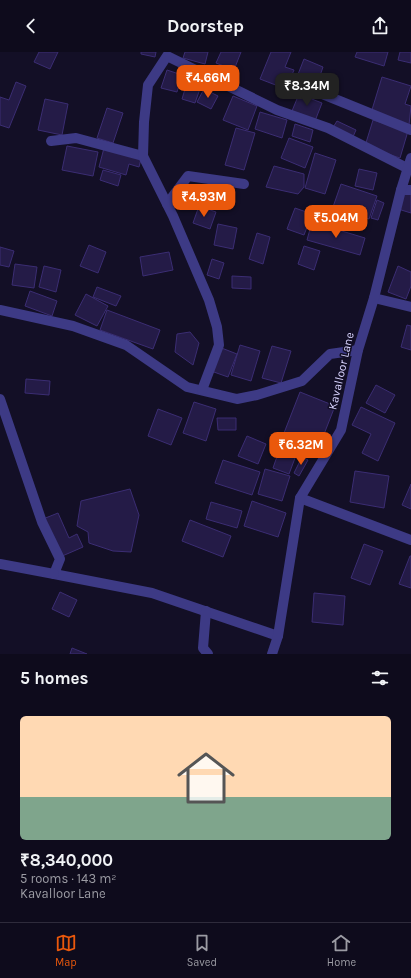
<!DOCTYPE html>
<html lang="en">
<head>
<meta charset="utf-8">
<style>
	body { margin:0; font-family:Karla,sans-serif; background:#171425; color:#f1f3f6; height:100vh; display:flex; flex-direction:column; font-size:15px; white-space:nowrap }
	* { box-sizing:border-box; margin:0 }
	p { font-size:13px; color:#9b9ba3 }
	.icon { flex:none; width:22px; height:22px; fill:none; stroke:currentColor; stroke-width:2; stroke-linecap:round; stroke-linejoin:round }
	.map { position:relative; height:602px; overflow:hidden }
	.drawer { display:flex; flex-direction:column; background:#0e0b1c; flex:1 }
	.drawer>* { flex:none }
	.price { position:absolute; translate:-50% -34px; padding:0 9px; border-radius:8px; background:#ea580c; color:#fff; font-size:13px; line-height:26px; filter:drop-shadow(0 1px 2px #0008) }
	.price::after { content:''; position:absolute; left:50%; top:24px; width:12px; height:9px; margin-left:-6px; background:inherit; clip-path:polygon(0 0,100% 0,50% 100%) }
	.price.selected { background:#222; color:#fff }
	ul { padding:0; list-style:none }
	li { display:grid; align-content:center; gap:8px; height:212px; padding:0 20px }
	li span { display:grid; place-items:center; height:124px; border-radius:6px; color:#555 }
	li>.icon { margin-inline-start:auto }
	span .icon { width:72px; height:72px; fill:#fffc; stroke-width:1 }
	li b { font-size:17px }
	h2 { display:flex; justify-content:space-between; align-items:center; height:48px; padding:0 20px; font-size:17px }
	header { display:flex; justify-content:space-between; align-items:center; height:52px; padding:0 20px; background:#0e0b1c; font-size:18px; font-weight:700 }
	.tab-bar { display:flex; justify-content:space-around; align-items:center; height:56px; border-top:1px solid #2e2b3b; background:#0e0b1c; font-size:11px; color:#9b9ba3 }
	.tab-bar a { display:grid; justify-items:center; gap:2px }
	.tab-bar .selected { color:#ea580c }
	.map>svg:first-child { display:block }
	.building { fill:#241b47; stroke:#3b2d73 }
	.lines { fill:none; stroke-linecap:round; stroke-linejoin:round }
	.minor { stroke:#3d3a85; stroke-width:10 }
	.labels { text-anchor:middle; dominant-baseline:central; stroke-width:3; stroke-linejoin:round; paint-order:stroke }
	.street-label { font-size:12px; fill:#d9d4ff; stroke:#130f26 }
</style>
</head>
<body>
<header><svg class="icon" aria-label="back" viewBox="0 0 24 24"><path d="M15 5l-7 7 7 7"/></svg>Doorstep<svg class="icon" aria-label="share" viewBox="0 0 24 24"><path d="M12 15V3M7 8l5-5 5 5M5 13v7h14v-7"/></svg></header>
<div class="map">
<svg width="411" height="602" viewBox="0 0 411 602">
	<rect width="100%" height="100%" fill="#130f26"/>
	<g class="building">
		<path d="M 39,0 L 58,0 L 50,17 L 34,10 Z"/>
		<path d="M 141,0 L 156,0 L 155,5 L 141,2 Z"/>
		<path d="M 185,0 L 208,0 L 205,12 L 183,6 Z"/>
		<path d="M 221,0 L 241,0 L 234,18 L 216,11 Z"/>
		<path d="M 271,0 L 291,0 L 285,15 L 294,18 L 286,37 L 260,27 Z"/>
		<path d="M 357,0 L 388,0 L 384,14 L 355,5 Z"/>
		<path d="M 400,0 L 411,0 L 411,11 L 398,8 Z"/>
		<path d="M 304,7 L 323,15 L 315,38 L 295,30 Z"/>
		<path d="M 167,18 L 182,23 L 177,40 L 161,36 Z"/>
		<path d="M 382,25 L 411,34 L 405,52 L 411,54 L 409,73 L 371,61 Z"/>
		<path d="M 188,27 L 202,31 L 195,51 L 182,47 Z"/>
		<path d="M 16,30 L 26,34 L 9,76 L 0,73 L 0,45 L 9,48 Z"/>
		<path d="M 204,37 L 218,44 L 211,57 L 197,50 Z"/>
		<path d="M 299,42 L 322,51 L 315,69 L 292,59 Z"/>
		<path d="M 233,44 L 257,54 L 248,78 L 223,68 Z"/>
		<path d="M 45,47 L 68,52 L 62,83 L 38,78 Z"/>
		<path d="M 107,56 L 123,61 L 113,91 L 97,86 Z"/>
		<path d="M 260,60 L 287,68 L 282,86 L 255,77 Z"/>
		<path d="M 373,68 L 408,79 L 400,106 L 365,94 Z"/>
		<path d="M 337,69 L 356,78 L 352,87 L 332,77 Z"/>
		<path d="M 295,72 L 313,78 L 310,90 L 292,84 Z"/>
		<path d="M 236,76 L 255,81 L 244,118 L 225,113 Z"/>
		<path d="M 289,86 L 313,95 L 305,116 L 281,106 Z"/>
		<path d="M 67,94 L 98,100 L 93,124 L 62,118 Z"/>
		<path d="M 104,96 L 141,107 L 139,115 L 129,112 L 126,123 L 99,115 Z"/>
		<path d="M 315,101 L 336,108 L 325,142 L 305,136 Z"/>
		<path d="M 274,114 L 304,122 L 304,135 L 298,142 L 266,135 Z"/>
		<path d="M 359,117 L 377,121 L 373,138 L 355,134 Z"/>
		<path d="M 103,118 L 121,123 L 118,134 L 100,128 Z"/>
		<path d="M 341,132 L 377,144 L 369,167 L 333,155 Z"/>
		<path d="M 402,139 L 411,141 L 411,161 L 398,157 Z"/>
		<path d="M 377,148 L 384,151 L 378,168 L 371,166 Z"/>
		<path d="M 199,154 L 216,160 L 210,177 L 193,171 Z"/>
		<path d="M 295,156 L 312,162 L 304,183 L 287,177 Z"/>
		<path d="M 312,170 L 365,186 L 360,203 L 307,188 Z"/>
		<path d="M 218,172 L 237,176 L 233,197 L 214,193 Z"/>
		<path d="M 257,181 L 270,185 L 263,212 L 249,207 Z"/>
		<path d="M 89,193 L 106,200 L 98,221 L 80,214 Z"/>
		<path d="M 304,194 L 320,199 L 314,218 L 298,212 Z"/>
		<path d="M 0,195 L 14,199 L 9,215 L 0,213 Z"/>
		<path d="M 169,200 L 173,218 L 143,224 L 140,205 Z"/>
		<path d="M 212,207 L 224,211 L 219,227 L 207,223 Z"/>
		<path d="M 15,212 L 37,215 L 34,236 L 12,233 Z"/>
		<path d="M 44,214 L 61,218 L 56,240 L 39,235 Z"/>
		<path d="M 398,214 L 411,220 L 411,234 L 406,247 L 388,240 Z"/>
		<path d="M 232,224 L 251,225 L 251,237 L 232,236 Z"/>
		<path d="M 97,235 L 121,244 L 116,254 L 93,245 Z"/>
		<path d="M 30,239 L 57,249 L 52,264 L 25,254 Z"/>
		<path d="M 86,242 L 108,254 L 97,274 L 75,263 Z"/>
		<path d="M 107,258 L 160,278 L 153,297 L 100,278 Z"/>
		<path d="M 407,273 L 411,274 L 411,298 L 401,295 Z"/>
		<path d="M 190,280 L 199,291 L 193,313 L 175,300 L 177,282 Z"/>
		<path d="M 240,293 L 260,299 L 251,329 L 231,323 Z"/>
		<path d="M 272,294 L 291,299 L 281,331 L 262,326 Z"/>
		<path d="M 219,295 L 237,302 L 228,325 L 211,319 Z"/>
		<path d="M 26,327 L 50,329 L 49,343 L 25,341 Z"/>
		<path d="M 376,333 L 395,343 L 385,361 L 366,351 Z"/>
		<path d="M 300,340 L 335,354 L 319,395 L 284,381 Z"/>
		<path d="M 194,350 L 216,357 L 206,389 L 183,381 Z"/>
		<path d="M 361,355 L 395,371 L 378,409 L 362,401 L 371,382 L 352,373 Z"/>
		<path d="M 158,357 L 182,366 L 171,393 L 148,384 Z"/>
		<path d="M 217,366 L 236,366 L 236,378 L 218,378 Z"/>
		<path d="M 247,384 L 266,392 L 258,412 L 238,404 Z"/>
		<path d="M 281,393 L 298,398 L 289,422 L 273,416 Z"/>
		<path d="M 302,405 L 308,408 L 299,424 L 294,421 Z"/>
		<path d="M 223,408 L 260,420 L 252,443 L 215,431 Z"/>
		<path d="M 265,417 L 290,424 L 282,449 L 258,442 Z"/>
		<path d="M 355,419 L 389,424 L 384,456 L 350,450 Z"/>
		<path d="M 411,432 L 411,457 L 402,453 Z"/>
		<path d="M 130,437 L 139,463 L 131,500 L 113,499 L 89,491 L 88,480 L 77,474 L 81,449 Z"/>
		<path d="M 252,449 L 286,461 L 278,485 L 244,474 Z"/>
		<path d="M 211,450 L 242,459 L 237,476 L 206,467 Z"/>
		<path d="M 58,461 L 69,486 L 77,482 L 83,495 L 60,505 L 43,467 Z"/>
		<path d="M 190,468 L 231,484 L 223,505 L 182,489 Z"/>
		<path d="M 364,492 L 383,499 L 370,533 L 351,526 Z"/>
		<path d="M 410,504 L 411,504 L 411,536 L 399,532 Z"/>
		<path d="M 60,540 L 77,548 L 69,565 L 52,557 Z"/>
		<path d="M 314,541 L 345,544 L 343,573 L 312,570 Z"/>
		<path d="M 72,596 L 87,602 L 70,602 Z"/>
	</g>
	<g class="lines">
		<g class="minor">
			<path d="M 320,41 L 411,78"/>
			<path d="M 51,89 L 76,86 L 143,104"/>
			<path d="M 401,138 L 411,138"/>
			<path d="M 167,152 L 188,124 L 244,132"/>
			<path d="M 374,246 L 411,255"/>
			<path d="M 0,258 L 73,274 L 126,293 L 187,335 L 237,347 L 257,343 L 302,329 L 330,302 L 358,298"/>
			<path d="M 202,338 L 219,293 L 217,275 L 209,248 L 173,164 L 143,104 L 144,70 L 148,33 L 167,4 L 277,58 L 328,76 L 407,116"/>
			<path d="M 0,347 L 42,470 L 60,507 L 54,522 L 152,541 L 278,584"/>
			<path d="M 300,446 L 411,488"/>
			<path d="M 0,512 L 54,522"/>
			<path d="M 206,559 L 203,596 L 208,602"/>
			<path d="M 272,602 L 278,584 L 300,446 L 341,378 L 358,298 L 374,246 L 401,138 L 411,106"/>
		</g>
	</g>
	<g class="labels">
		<g class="street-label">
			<text transform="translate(341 319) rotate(-77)">Kavalloor Lane</text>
		</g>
	</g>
</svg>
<b class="price" style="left:208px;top:47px">₹4.66M</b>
<b class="price selected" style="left:307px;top:55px">₹8.34M</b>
<b class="price" style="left:204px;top:166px">₹4.93M</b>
<b class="price" style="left:336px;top:187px">₹5.04M</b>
<b class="price" style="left:301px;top:414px">₹6.32M</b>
</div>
<section class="drawer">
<h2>5 homes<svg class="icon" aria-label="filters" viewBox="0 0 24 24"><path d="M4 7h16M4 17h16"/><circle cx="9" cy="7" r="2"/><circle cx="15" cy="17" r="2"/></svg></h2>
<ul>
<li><span style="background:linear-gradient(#ffd9b3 65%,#7fa58c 0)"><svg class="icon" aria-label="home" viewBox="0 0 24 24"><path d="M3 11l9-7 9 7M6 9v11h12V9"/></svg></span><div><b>₹8,340,000</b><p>5 rooms · 143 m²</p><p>Kavalloor Lane</p></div></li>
</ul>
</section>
<nav class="tab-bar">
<a class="selected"><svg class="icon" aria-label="map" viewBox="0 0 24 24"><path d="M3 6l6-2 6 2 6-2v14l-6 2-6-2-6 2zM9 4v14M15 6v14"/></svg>Map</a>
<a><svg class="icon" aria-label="saved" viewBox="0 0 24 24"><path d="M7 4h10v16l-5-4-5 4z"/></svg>Saved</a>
<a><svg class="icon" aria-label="home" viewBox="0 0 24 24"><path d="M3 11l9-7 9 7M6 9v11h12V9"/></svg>Home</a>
</nav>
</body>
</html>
